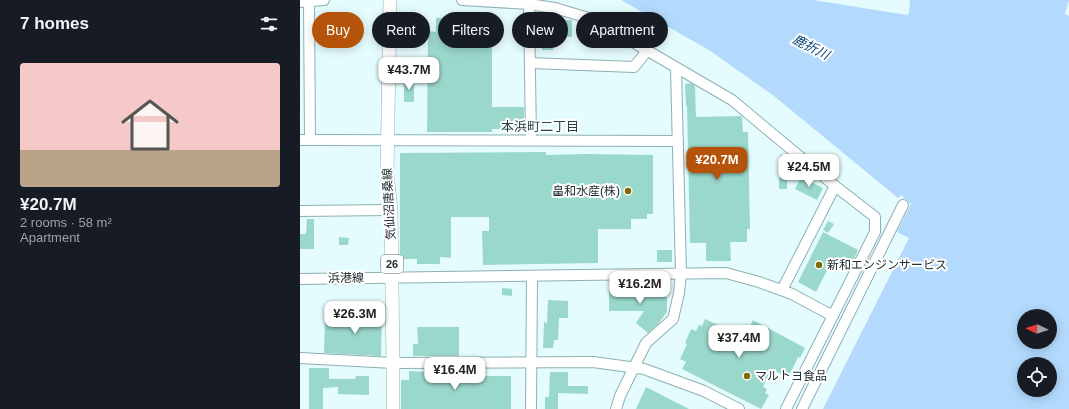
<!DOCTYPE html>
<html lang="en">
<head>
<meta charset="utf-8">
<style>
	body { margin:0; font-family:Arial,"Noto Sans JP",sans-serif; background:#20242c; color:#f1f3f6; height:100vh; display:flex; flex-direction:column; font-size:15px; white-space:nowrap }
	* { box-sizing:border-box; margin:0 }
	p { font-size:13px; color:#9ea1a6 }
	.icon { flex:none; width:22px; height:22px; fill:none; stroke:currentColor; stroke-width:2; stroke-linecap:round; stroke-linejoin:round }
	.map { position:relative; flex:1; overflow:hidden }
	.panel { display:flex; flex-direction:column; background:#171b24; width:300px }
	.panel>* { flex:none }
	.hud { position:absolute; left:12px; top:12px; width:380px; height:36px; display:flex; gap:8px }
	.needle { width:26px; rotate:273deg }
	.tools { position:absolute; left:717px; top:309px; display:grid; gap:8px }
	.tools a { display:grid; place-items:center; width:40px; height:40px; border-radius:50%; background:#171b24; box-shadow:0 2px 10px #0003; font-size:20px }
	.price { position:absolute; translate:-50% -34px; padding:0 9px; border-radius:8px; background:#fff; color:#222; font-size:13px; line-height:26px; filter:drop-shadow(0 1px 2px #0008) }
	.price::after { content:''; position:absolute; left:50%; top:24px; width:12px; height:9px; margin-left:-6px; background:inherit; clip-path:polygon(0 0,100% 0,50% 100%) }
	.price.current { background:#b45309; color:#fff }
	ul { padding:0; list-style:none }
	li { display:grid; align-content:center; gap:8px; height:212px; padding:0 20px }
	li+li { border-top:1px solid #363941 }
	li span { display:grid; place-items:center; height:124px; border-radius:4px; color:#555 }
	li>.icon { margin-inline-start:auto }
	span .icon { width:72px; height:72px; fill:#fffc; stroke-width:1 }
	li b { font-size:17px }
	h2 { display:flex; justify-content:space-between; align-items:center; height:48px; padding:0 20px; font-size:17px }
	.tag { padding:0 14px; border-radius:18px; background:#171b24; box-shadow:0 2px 10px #0003; font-size:14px; line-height:36px }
	.tag.current { background:#b45309; color:#fff }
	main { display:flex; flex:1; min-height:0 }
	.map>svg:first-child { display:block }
	.water { fill:#b3dafd; fill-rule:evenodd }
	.building { fill:#9bd8cc }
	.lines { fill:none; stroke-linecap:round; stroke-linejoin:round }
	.minor-casing { stroke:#8cb0b4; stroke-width:12 }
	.major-casing { stroke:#8cb0b4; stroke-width:14 }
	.minor { stroke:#fff; stroke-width:10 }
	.major { stroke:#fff; stroke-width:13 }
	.poi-dot { fill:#806b04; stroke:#fff; stroke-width:1.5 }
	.labels { text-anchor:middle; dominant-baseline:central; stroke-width:4; stroke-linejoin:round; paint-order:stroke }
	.shield { fill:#fff; stroke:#636d6e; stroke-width:1 }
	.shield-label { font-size:11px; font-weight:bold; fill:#202f30 }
	.poi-label { font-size:12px; fill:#202f30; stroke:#fff; text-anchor:start }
	.street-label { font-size:12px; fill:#202f30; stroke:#fff }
	.water-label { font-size:13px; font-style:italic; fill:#084772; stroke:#fff }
	.neighbourhood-label { font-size:13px; fill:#234548; stroke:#fff }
</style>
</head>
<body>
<main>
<section class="panel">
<h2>7 homes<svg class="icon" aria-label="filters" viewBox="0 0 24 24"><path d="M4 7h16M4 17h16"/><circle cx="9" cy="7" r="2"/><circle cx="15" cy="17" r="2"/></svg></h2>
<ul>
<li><span style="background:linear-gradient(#f6c9c9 70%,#b9a48a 0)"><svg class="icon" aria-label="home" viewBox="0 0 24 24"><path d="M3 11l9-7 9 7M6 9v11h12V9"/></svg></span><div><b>¥20.7M</b><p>2 rooms · 58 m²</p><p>Apartment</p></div></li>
</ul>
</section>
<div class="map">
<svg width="769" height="409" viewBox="0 0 769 409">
	<rect width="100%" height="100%" fill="#e5fcfe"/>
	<path class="water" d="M 321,0 L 513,0 L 607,15 L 609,13 L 610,0 L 769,0 L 765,14 L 769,16 L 769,409 L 523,409 L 609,238 L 597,232 L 611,204 L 601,195 L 598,198 L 474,96 L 409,50 ZM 724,316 L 750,316 L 750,342 L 724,342 ZM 724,364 L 750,364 L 750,390 L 724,390 Z"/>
	<g class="building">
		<path d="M 166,17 L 178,17 L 178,41 L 192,42 L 192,107 L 224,107 L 224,129 L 192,129 L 192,132 L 127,132 L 128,31 L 136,32 L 136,18 L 148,18 L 148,29 L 166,29 Z"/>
		<path d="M 240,17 L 250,17 L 250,20 L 272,20 L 272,37 L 253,37 L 253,50 L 242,50 L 242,46 L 236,46 L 236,18 Z"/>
		<rect x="104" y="80" width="10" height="22"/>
		<path d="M 391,83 L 395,86 L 396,117 L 441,116 L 442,117 L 443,132 L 448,132 L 450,229 L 447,229 L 447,242 L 430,242 L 431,261 L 406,261 L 406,243 L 390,243 L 387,106 L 386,106 L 385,84 Z"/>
		<path d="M 246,152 L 246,155 L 284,154 L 353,155 L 353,214 L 347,214 L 347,219 L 331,219 L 331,229 L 298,229 L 298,263 L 183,265 L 182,231 L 189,231 L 189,217 L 151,217 L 151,258 L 140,257 L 140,264 L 117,264 L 117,259 L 100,259 L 100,153 Z"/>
		<path d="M 480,155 L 487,155 L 487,189 L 479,189 L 479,178 L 480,178 Z"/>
		<path d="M 501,177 L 523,188 L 517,200 L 495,189 Z"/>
		<path d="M 7,219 L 14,219 L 14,249 L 0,249 L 0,234 L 6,234 Z"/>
		<path d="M 528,221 L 534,224 L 528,233 L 523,230 Z"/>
		<path d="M 523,232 L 558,250 L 550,268 L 533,259 L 516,292 L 498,282 Z"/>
		<path d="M 39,237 L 49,238 L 48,245 L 39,245 Z"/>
		<rect x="357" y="250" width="15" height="12"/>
		<path d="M 331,287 L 348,287 L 349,291 L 357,291 L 357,297 L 367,297 L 367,312 L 358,324 L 348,333 L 336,323 L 344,311 L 309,311 L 309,290 L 331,290 Z"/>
		<path d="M 202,288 L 212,289 L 212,296 L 202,295 Z"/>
		<path d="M 248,300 L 268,301 L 268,318 L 259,318 L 258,340 L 254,340 L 253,348 L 243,348 L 244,322 L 247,323 Z"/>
		<path d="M 72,307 L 82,307 L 81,356 L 24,353 L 25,318 L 70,320 Z"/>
		<path d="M 405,319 L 438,334 L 439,331 L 446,334 L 453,320 L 505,348 L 500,358 L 498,357 L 488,378 L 472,369 L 463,387 L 467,389 L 465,393 L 469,395 L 461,409 L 382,369 L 386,362 L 380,359 L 387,344 L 385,343 L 391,329 L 396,331 L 399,325 L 402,326 Z"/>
		<path d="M 117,327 L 159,327 L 159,356 L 113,356 L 113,344 L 118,344 Z"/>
		<path d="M 9,368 L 29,368 L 29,379 L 55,379 L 56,376 L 69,376 L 69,395 L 38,394 L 38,387 L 23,388 L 23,409 L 9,409 Z"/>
		<path d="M 175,370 L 183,370 L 183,376 L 211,376 L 211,409 L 101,409 L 101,380 L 109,380 L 109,371 L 152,373 L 152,375 L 175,376 Z"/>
		<path d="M 250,372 L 268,372 L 268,386 L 288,386 L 288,394 L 258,393 L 258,409 L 245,409 L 245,397 L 249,397 Z"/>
		<path d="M 346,387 L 389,409 L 336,409 Z"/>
	</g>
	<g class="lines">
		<defs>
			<g id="minor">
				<path d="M 162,0 L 229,4 L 255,8 L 295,20 L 432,100 L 535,186 L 575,217 L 575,232 L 486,409"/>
				<path d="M 9,1 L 10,140"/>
				<path d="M 0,2 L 24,0"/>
				<path d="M 229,4 L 231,140"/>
				<path d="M 230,63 L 334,67 L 347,51"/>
				<path d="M 0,140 L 378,141"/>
				<path d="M 0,211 L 91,210"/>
				<path d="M 0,279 L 426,273 L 459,282 L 492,294 L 533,316"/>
				<path d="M 482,290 L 535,186"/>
				<path d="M 0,358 L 93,363 L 293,362 L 344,369 L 404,391 L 439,409"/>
				<path d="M 231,409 L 232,276"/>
				<path d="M 316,409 L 320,396 L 346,343 L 373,319 L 379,293 L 381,274 L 376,68"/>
				<path d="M 502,409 L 603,205"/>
			</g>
			<path id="major" d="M 90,0 L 87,174 L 91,210 L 93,363 L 93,409"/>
		</defs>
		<use href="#minor" class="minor-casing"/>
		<use href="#major" class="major-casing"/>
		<use href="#minor" class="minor"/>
		<use href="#major" class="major"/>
	</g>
	<g class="poi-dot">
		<circle cx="328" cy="191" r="4"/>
		<circle cx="519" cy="265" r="4"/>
		<circle cx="447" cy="376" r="4"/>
	</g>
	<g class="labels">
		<rect class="shield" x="81" y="255" width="22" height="18" rx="3"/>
		<g class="shield-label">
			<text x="92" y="264">26</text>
		</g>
		<g class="poi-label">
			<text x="320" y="191" text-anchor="end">畠和水産(株)</text>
			<text x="527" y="265">新和エンジンサービス</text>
			<text x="455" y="376">マルトヨ食品</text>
		</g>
		<g class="street-label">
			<text transform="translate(89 204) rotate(-93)">気仙沼唐桑線</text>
			<text transform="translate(46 278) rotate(-1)">浜港線</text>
		</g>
		<g class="water-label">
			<text transform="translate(511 47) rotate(27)">鹿折川</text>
		</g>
		<g class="neighbourhood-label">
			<text x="240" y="126">本浜町二丁目</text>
		</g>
	</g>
</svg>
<div class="tools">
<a><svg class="needle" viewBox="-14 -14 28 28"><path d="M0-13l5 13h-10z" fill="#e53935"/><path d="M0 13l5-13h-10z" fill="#9ea1a6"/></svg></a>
<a><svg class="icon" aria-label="locate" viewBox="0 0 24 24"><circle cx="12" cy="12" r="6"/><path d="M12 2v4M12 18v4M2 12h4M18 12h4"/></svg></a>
</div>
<b class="price" style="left:109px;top:91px">¥43.7M</b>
<b class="price current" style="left:417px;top:181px">¥20.7M</b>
<b class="price" style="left:509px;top:188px">¥24.5M</b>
<b class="price" style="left:340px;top:305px">¥16.2M</b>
<b class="price" style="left:55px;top:335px">¥26.3M</b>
<b class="price" style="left:439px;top:359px">¥37.4M</b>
<b class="price" style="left:155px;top:391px">¥16.4M</b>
<div class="hud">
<a class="tag current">Buy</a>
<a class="tag">Rent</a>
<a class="tag">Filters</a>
<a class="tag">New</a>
<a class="tag">Apartment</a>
</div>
</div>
</main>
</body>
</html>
